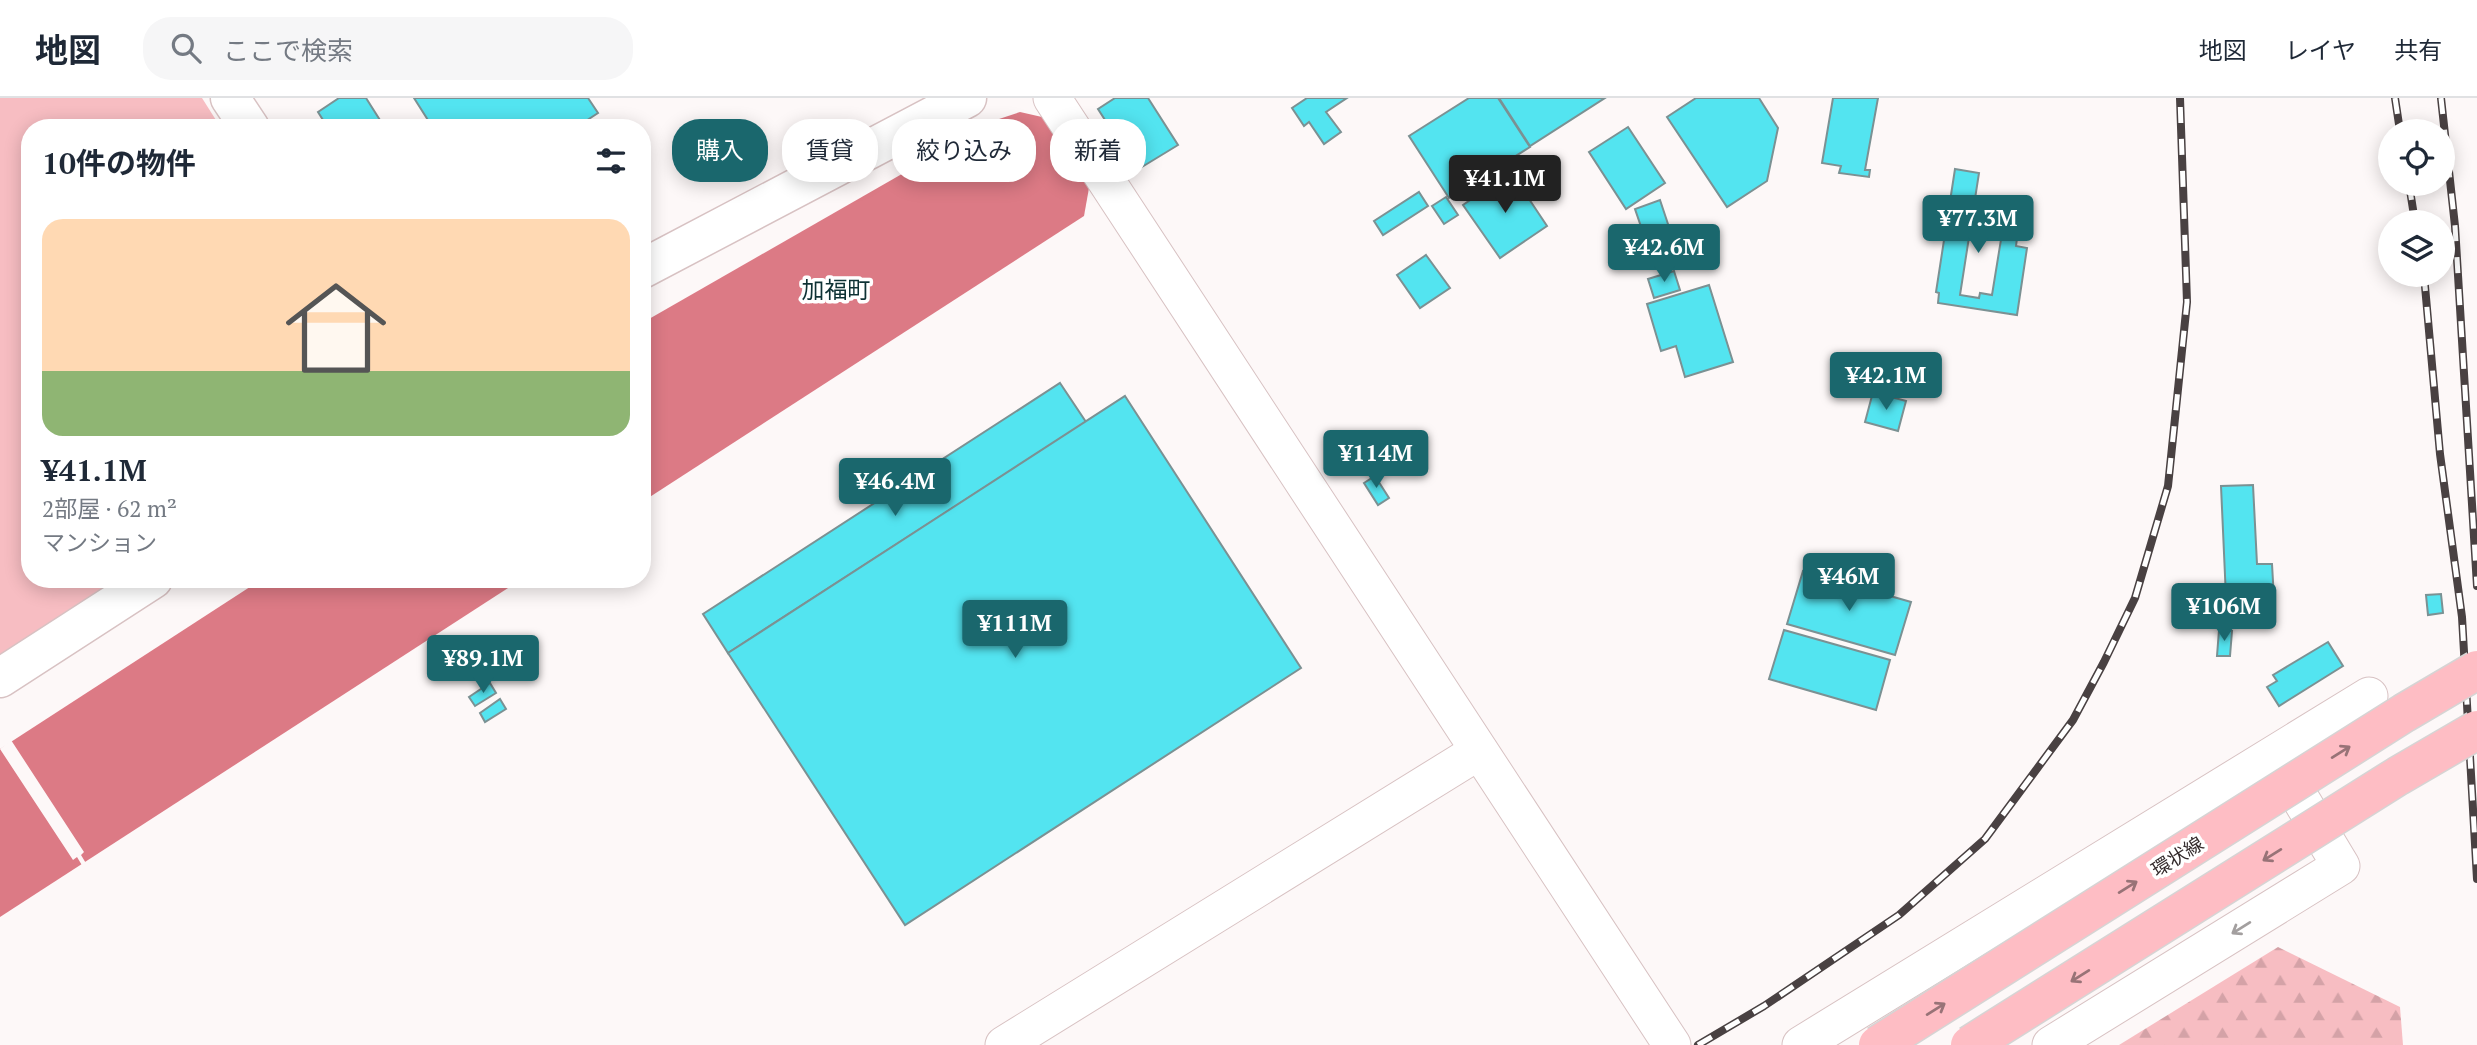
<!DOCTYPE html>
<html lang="ja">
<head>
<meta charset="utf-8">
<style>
	body { margin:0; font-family:"PT Serif","Noto Sans JP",serif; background:#f6f6f7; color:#1f2937; height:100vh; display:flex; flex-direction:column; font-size:26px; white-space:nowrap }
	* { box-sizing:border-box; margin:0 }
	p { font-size:23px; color:#747a83 }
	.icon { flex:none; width:38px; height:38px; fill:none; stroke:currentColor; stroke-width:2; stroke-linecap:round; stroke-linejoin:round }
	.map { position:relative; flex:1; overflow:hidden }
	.details { position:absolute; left:21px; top:21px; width:630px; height:469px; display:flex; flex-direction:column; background:#fff; border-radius:28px; box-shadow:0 4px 18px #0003 }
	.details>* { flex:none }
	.banner { position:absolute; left:672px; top:21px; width:665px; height:63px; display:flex; gap:14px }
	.buttons { position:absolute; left:2378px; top:21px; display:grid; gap:14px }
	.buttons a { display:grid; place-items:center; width:77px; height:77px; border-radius:50%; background:#fff; box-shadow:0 4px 18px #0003; font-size:35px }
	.price { position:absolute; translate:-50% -60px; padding:0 16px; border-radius:7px; background:#1a676d; color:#fff; font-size:23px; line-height:46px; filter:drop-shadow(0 2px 4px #0008) }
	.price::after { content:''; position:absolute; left:50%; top:42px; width:21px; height:16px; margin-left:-10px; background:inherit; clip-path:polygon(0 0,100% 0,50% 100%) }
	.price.selected { background:#222; color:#fff }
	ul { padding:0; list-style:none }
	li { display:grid; align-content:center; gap:14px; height:371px; padding:0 21px }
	li span { display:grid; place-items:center; height:217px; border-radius:21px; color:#555 }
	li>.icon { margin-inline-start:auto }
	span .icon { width:126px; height:126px; fill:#fffc; stroke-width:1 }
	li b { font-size:30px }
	h2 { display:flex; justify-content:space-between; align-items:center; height:84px; padding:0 21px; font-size:30px }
	.pill { padding:0 24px; border-radius:28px; background:#fff; box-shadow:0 4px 18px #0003; font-size:24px; line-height:63px }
	.pill.selected { background:#1a676d; color:#fff }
	header { display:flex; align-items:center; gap:42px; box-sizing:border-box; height:98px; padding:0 35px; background:#fff; border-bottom:2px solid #e0e1e3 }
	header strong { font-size:33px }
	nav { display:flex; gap:38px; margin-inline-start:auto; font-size:24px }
	.search { width:490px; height:63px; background:#f6f6f7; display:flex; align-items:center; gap:18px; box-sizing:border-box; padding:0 24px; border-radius:28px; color:#747a83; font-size:26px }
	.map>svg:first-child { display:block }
	.forest { fill:url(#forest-firs) }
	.green { fill:#f7bdc2 }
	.water { fill:#dc7a85 }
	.pier { fill:#fdf8f8 }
	.building { fill:#53e4f0; stroke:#7b9193; stroke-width:2 }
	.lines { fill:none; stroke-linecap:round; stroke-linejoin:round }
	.minor-casing { stroke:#d8c2c3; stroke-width:39 }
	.tertiary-casing { stroke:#d8c2c3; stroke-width:41 }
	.minor { stroke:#fff; stroke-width:37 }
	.tertiary { stroke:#fff; stroke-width:38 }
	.rail-casing { stroke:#494142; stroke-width:8 }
	.rail { stroke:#fff; stroke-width:5; stroke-dasharray:16; stroke-linecap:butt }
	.primary-bridge-casing { stroke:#d6d4d4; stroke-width:41; stroke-linecap:butt }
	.primary-bridge { stroke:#febdc4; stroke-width:38 }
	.oneway { stroke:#987377 }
	.oneway2 { stroke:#a39f9f }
	.labels { text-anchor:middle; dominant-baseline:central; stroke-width:7; stroke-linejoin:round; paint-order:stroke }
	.street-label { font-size:19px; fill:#32292a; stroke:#fff }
	.quarter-label { font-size:23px; fill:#0e3134; stroke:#fff }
</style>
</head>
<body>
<header>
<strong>地図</strong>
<div class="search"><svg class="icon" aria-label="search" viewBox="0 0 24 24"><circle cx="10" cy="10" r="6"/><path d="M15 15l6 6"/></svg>ここで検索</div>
<nav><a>地図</a><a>レイヤ</a><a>共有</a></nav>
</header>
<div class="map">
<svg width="2477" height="947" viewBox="0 0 2477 947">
	<defs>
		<pattern id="forest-firs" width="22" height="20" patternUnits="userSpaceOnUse" patternTransform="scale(1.75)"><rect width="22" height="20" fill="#f7bdc2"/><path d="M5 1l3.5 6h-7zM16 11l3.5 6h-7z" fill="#d4a2a7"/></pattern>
	</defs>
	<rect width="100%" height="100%" fill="#fdf8f8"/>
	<path class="forest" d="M 2278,849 L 2400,909 L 2403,947 L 2119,947 Z"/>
	<path class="green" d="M 0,0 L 202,0 L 221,30 L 30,30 L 30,481 L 116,481 L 0,557 Z"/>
	<g class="water">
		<path d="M 1020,14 L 1042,19 L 1089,90 L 1084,118 L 642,404 L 642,225 L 996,22 Z"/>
		<path d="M 262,481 L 522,481 L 0,819 L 0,651 Z"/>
	</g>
	<path class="pier" d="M 11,642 L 84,754 L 81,757 L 87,767 L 83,769 L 77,759 L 73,762 L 0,651 Z"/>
	<g class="building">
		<path d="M 339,0 L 366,0 L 385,30 L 328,30 L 318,14 Z"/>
		<path d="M 414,0 L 588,0 L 598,15 L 575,30 L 433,30 Z"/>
		<path d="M 1115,0 L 1148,0 L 1178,47 L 1137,72 L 1098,11 Z"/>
		<path d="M 1307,0 L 1347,0 L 1326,14 L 1341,34 L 1324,46 L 1309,24 L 1304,28 L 1292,10 Z"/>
		<path d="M 1469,0 L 1498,0 L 1530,49 L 1449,100 L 1409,38 Z"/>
		<path d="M 1499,0 L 1605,0 L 1530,48 Z"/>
		<path d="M 1696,0 L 1759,0 L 1778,30 L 1767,83 L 1727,109 L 1667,19 Z"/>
		<path d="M 1833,0 L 1878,0 L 1865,72 L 1870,72 L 1869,79 L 1839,75 L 1841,68 L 1822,65 Z"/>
		<path d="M 1628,29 L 1665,85 L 1626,111 L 1589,54 Z"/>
		<path d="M 1955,71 L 1979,75 L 1960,197 L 1979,200 L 1980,195 L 1992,197 L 2004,123 L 2019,125 L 2016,148 L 2027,150 L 2017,217 L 1938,205 L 1939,195 L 1936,194 Z"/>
		<path d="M 1511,74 L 1547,128 L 1500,160 L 1463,107 Z"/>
		<path d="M 1419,94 L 1428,108 L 1383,137 L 1374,123 Z"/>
		<path d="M 1446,99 L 1458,117 L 1444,126 L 1432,108 Z"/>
		<path d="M 1660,102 L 1672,138 L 1647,146 L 1635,111 Z"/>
		<path d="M 1426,157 L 1450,190 L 1420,210 L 1397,177 Z"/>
		<path d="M 1674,173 L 1680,192 L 1654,200 L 1648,181 Z"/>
		<path d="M 1709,187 L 1733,264 L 1685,279 L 1676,248 L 1661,253 L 1647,206 Z"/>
		<path d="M 1060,285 L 1086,324 L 728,555 L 703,516 Z"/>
		<path d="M 1873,294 L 1906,303 L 1898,333 L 1865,324 Z"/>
		<path d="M 1125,298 L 1301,570 L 905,827 L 728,555 Z"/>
		<path d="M 1375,378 L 1389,400 L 1378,407 L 1364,385 Z"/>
		<path d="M 2253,387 L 2257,466 L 2272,466 L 2275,519 L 2227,522 L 2221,388 Z"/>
		<path d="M 1803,473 L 1911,504 L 1895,557 L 1787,526 Z"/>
		<path d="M 2441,496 L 2443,515 L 2428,517 L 2426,497 Z"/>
		<path d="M 1784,532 L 1890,562 L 1876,612 L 1769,581 Z"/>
		<path d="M 2219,532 L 2232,533 L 2230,558 L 2217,558 Z"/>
		<path d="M 2328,544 L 2343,568 L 2279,608 L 2267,589 L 2277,583 L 2273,577 Z"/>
		<path d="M 490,585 L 496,595 L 475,608 L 469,599 Z"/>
		<path d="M 500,601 L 506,611 L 485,624 L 480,615 Z"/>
	</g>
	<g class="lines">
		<defs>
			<g id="minor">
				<path d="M 1052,0 L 1672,947"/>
				<path d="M 1004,947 L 1479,653"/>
				<path d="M 1801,947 L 2369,598"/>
				<path d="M 2051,947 L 2341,768 L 2276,660"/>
			</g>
			<g id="tertiary">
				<path d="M 230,0 L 250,30"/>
				<path d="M 642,171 L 967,0"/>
				<path d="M 0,580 L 153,481"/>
			</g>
		</defs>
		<use href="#minor" class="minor-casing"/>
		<use href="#tertiary" class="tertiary-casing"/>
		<use href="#minor" class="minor"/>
		<use href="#tertiary" class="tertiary"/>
		<defs>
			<g id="rail">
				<path d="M 2395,0 L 2400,33"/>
				<path d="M 2441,0 L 2455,128 L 2477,488"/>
				<path d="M 2409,86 L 2415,124"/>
				<path d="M 2424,177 L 2440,356 L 2462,519 L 2477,781"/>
				<path d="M 1698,947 L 1764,908 L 1899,817 L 1985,741 L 2073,622 L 2104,564 L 2135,500 L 2168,388 L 2187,204 L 2180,0"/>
			</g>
		</defs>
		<use href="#rail" class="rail-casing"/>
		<use href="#rail" class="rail"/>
		<defs>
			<g id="primary-bridge">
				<path d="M 1878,947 L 2404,615 L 2477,572"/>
				<path d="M 1970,947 L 2398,678 L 2477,632"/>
			</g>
		</defs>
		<use href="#primary-bridge" class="primary-bridge-casing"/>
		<use href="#primary-bridge" class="primary-bridge"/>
	</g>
	<defs><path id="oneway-shaft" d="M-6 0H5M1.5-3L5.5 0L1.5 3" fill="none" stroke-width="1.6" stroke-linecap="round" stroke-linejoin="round" transform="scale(1.75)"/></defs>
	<g class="oneway">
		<use href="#oneway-shaft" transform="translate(2341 654) rotate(-32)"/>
		<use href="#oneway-shaft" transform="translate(2272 757) rotate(148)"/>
		<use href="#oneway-shaft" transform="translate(2128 789) rotate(-32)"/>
		<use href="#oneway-shaft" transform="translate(2080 878) rotate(148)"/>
		<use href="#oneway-shaft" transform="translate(1936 911) rotate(-32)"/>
	</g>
	<use class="oneway2" href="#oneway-shaft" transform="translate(2241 830) rotate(148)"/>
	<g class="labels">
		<g class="street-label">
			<text transform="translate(2177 758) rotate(-32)">環状線</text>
		</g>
		<g class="quarter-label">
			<text x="836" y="191">加福町</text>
		</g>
	</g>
</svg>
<div class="buttons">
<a><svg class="icon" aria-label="locate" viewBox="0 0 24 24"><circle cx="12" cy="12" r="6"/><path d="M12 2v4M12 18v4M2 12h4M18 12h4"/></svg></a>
<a><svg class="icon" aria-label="layers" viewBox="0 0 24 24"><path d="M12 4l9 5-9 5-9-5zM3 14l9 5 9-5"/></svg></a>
</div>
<b class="price selected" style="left:1505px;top:117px">¥41.1M</b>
<b class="price" style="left:1978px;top:157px">¥77.3M</b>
<b class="price" style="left:1664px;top:186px">¥42.6M</b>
<b class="price" style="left:1886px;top:314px">¥42.1M</b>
<b class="price" style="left:1376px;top:392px">¥114M</b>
<b class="price" style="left:895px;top:420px">¥46.4M</b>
<b class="price" style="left:1849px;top:515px">¥46M</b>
<b class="price" style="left:2224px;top:545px">¥106M</b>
<b class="price" style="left:1015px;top:562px">¥111M</b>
<b class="price" style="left:483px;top:597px">¥89.1M</b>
<div class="banner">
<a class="pill selected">購入</a>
<a class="pill">賃貸</a>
<a class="pill">絞り込み</a>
<a class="pill">新着</a>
</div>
<section class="details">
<h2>10件の物件<svg class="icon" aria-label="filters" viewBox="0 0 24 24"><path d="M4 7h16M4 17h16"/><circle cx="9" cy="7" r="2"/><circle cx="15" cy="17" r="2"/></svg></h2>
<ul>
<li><span style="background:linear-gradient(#ffd9b3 70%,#8fb573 0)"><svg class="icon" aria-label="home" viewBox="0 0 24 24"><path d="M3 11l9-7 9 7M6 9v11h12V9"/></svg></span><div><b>¥41.1M</b><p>2部屋 · 62 m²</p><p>マンション</p></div></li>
</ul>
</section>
</div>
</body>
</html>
